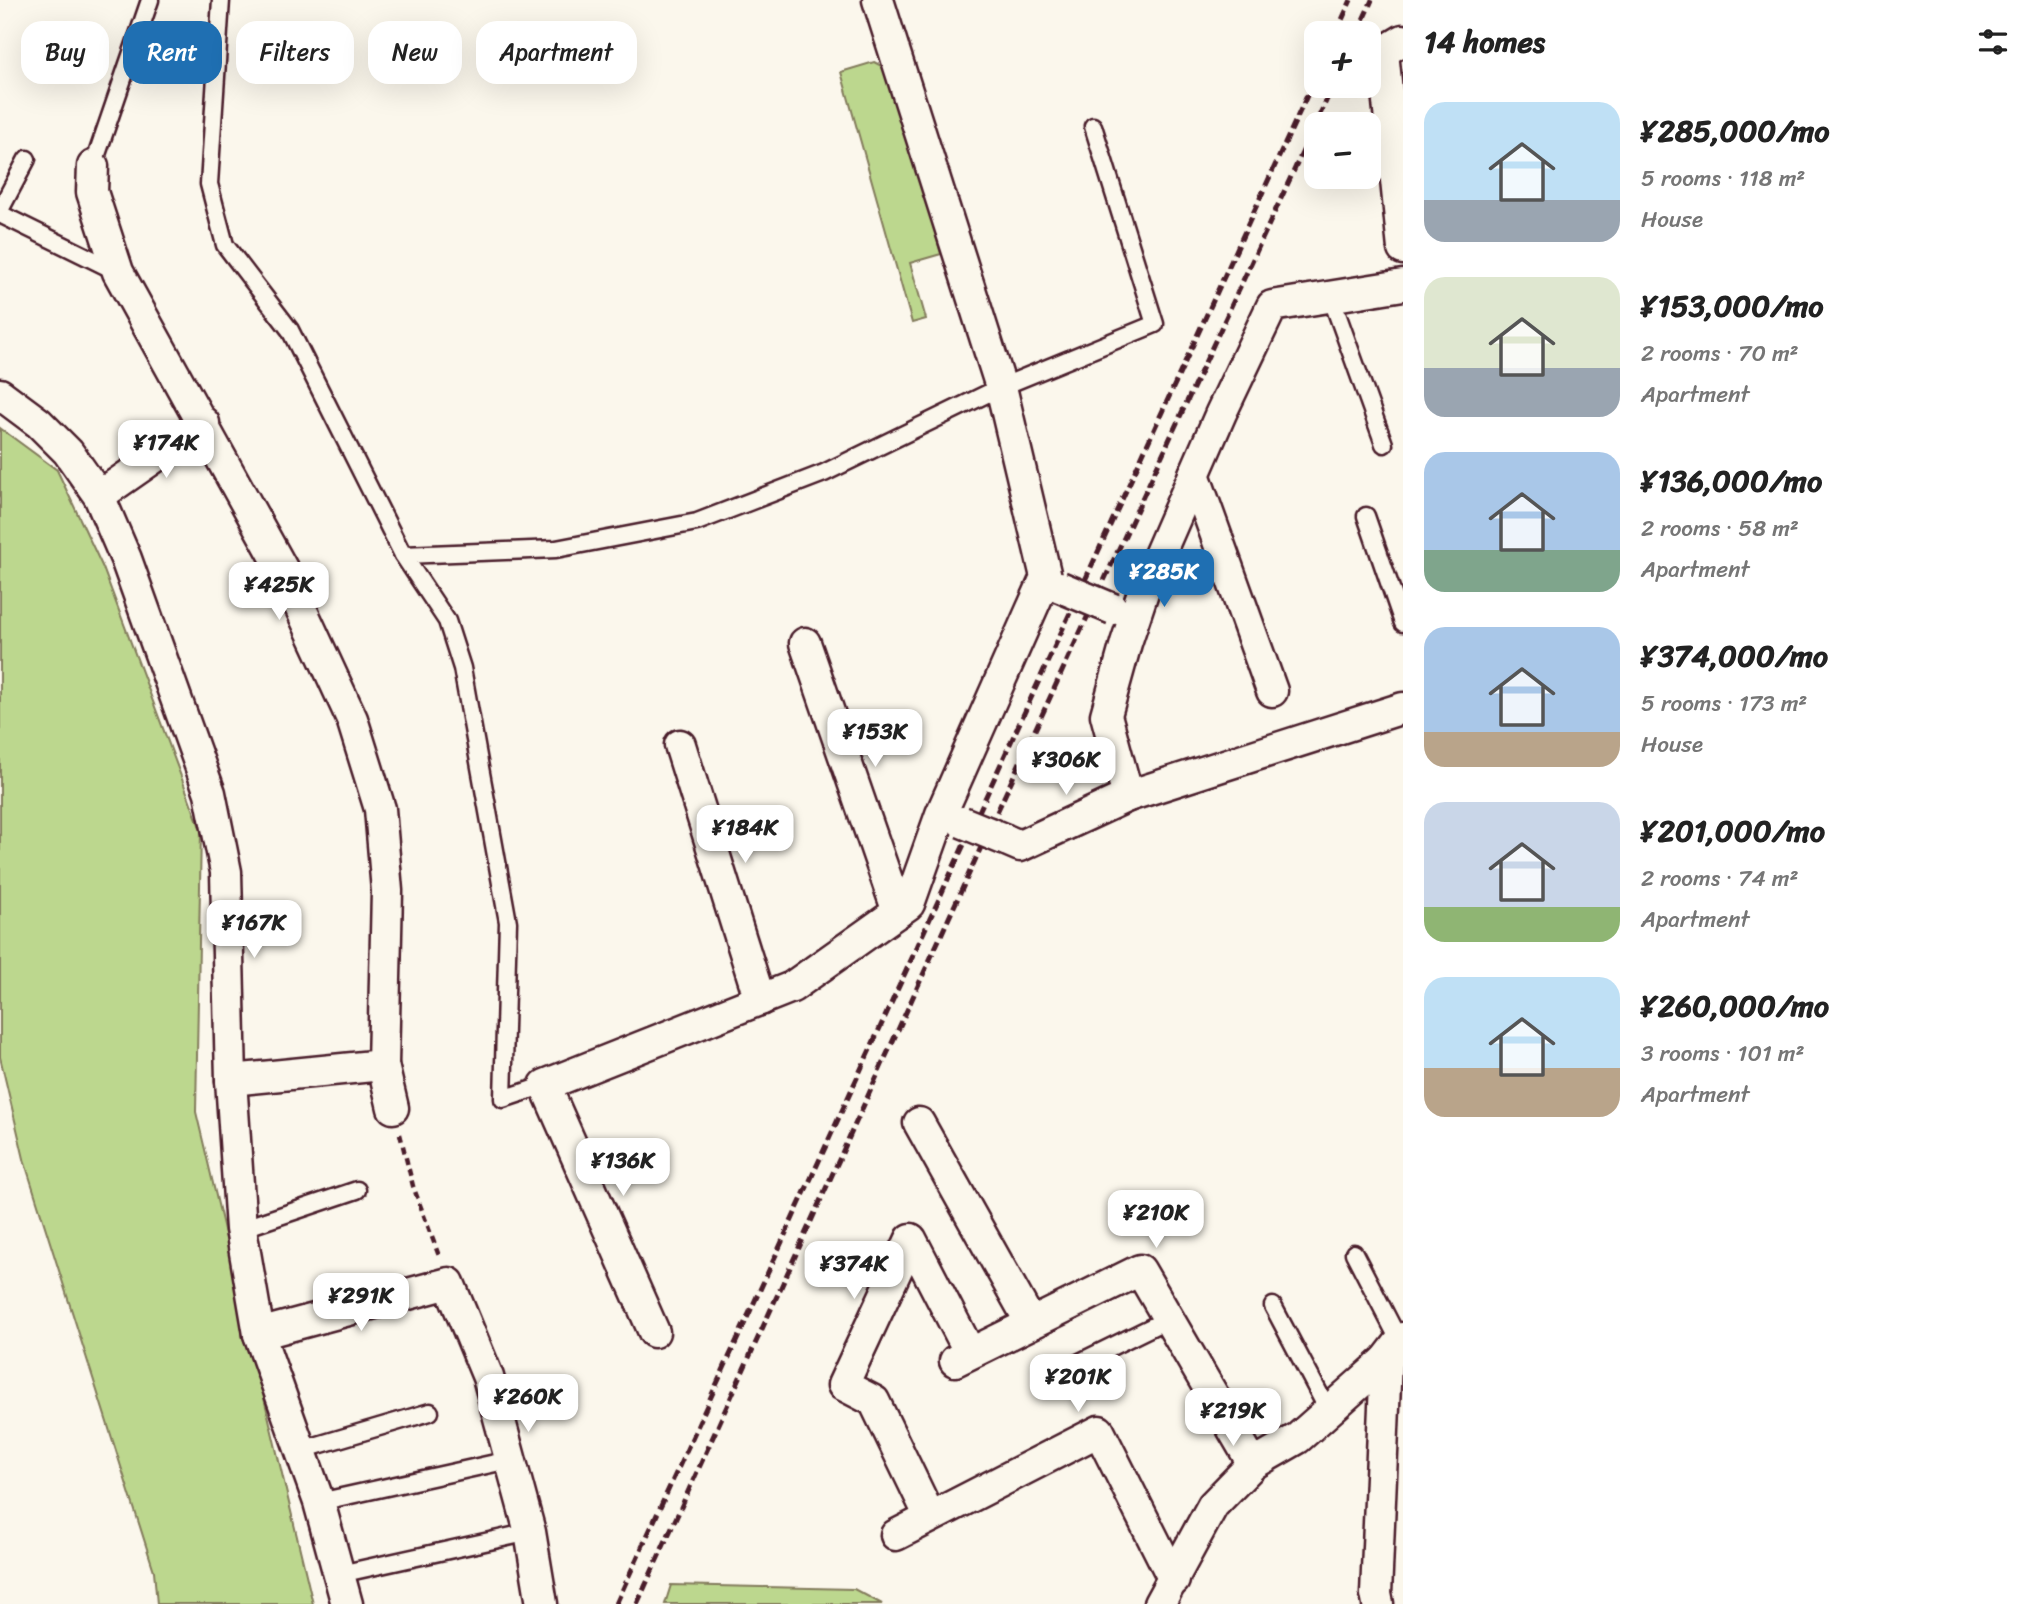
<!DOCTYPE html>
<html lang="en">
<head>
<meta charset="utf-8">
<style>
	body { margin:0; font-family:Sriracha,sans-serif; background:#f6f6f6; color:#222; height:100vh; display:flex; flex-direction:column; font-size:26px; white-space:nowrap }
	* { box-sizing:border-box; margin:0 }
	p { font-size:23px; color:#767676 }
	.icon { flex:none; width:38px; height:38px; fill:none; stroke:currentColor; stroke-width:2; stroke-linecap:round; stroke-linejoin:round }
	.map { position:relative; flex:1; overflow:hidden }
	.panel { display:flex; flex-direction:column; background:#fff; width:630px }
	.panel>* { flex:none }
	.hud { position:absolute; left:21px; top:21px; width:665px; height:63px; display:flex; gap:14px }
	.buttons { position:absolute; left:1304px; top:21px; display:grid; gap:14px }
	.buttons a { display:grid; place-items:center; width:77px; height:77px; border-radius:14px; background:#fff; box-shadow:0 7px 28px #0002; font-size:35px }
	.price { position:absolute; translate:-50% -60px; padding:0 16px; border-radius:14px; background:#fff; color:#222; font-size:23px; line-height:46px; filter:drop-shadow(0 2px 4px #0008) }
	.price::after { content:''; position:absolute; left:50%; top:42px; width:21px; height:16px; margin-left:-10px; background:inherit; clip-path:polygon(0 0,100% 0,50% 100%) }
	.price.active { background:#1f6fb2; color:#fff }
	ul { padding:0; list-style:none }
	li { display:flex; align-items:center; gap:21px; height:175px; padding:0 21px }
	li span { display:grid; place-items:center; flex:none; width:196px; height:140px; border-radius:21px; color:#555 }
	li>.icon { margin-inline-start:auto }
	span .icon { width:84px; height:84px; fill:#fffc; stroke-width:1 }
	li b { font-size:30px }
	h2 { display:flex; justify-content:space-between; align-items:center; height:84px; padding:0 21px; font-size:30px }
	.tag { padding:0 24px; border-radius:21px; background:#fff; box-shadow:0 7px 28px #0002; font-size:24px; line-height:63px }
	.tag.active { background:#1f6fb2; color:#fff }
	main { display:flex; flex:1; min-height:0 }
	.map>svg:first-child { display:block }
	.green { fill:#bcd78e; stroke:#837b5c; stroke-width:2 }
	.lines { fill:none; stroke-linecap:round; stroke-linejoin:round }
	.lane-casing { stroke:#4a1f2b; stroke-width:21 }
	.street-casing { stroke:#4a1f2b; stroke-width:35 }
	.path { stroke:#4a1f2b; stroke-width:4.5; stroke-dasharray:7 5; stroke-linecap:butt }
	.lane { stroke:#fbf7ec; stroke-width:16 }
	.street { stroke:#fbf7ec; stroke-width:30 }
	.rail { stroke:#4a1f2b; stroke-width:5; stroke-dasharray:10 5; stroke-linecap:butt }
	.street-bridge-casing { stroke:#4a1f2b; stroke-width:35; stroke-linecap:butt }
	.street-bridge { stroke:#fbf7ec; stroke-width:30 }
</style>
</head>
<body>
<main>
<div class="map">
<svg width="1403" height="1604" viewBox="0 0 1403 1604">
	<rect width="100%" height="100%" fill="#fbf7ec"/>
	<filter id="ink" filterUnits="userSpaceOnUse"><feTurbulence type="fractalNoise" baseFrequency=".0143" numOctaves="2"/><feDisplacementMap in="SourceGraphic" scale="14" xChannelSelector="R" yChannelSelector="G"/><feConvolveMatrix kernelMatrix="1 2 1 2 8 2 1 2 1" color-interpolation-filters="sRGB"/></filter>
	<g filter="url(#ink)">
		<g class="green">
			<path d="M 874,62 L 889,70 L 941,254 L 910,263 L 926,319 L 912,323 L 841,72 Z"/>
			<path d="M 0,428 L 57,470 L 103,568 L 201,830 L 196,1112 L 313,1604 L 157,1604 L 154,1571 L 25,1163 L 0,1057 Z"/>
			<path d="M 671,1585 L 854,1589 L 882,1604 L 665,1604 Z"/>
		</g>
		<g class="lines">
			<defs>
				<g id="lane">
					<path d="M 221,0 L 209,184 L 225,245 L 290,330 L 403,555 L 447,621 L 462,668 L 508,922 L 503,1099 L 545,1085"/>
					<path d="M 93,166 L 150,0"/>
					<path d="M 0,210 L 27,159"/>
					<path d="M 0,214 L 118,272"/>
					<path d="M 1331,297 L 1384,444"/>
					<path d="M 1366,516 L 1403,623"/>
					<path d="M 403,555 L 556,549 L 697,522 L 824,473 L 1001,387 L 1155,324 L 1093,126"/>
					<path d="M 241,1229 L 357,1190"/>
					<path d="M 1354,1253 L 1400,1342"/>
					<path d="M 1273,1306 L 1328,1410"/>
					<path d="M 1076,1364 L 1168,1319"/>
					<path d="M 301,1450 L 430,1412"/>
					<path d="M 319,1502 L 509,1460"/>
					<path d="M 340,1574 L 530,1532"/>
				</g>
				<g id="street">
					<path d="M 1403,40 L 1383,52 L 1403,249"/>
					<path d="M 93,166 L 92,192 L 118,272 L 284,572 L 352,719 L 380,809 L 387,891 L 383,1065 L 393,1108"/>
					<path d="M 1403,285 L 1272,306 L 1221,413 L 1143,592 L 1126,643 L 1106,715 L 1128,796 L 1403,708"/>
					<path d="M 0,394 L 39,423 L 68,452 L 99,496 L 126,559 L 210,793 L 226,872 L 231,1080 L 241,1229 L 259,1334 L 319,1502 L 347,1604"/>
					<path d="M 1194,474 L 1272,691"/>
					<path d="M 99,496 L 204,423"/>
					<path d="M 805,643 L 898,912"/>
					<path d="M 680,745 L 760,1000"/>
					<path d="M 1006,840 L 1020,846 L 1128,796"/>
					<path d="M 231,1080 L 383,1065"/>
					<path d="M 919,1123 L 1031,1323"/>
					<path d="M 654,1332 L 545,1085 L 792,987 L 909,904 L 941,814 L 1046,577 L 1001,387 L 878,0"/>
					<path d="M 259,1334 L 449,1283 L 488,1377 L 530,1532 L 542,1604"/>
					<path d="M 955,1361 L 1140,1270 L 1253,1464"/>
					<path d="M 930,1517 L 874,1401 L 843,1385 L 911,1239 L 970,1353"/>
					<path d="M 896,1535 L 1099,1431 L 1174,1580"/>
					<path d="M 1159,1604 L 1213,1505 L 1253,1464 L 1298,1438 L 1386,1360"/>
					<path d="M 1378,1604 L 1376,1594 L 1386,1360 L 1403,1338"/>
				</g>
			</defs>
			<use href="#lane" class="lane-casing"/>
			<use href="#street" class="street-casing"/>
			<path class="path" d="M 400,1134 L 413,1186 L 439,1256"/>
			<use href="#lane" class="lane"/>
			<use href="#street" class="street"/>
			<g class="rail">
				<path d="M 1336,33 L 1351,0"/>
				<path d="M 1357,33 L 1372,0"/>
				<path d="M 616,1604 L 1316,76"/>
				<path d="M 637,1604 L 997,812 L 1333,86"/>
			</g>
			<defs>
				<g id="street-bridge">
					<path d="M 1060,587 L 1113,609"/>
					<path d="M 962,822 L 1006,840"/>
				</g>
			</defs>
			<use href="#street-bridge" class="street-bridge-casing"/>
			<use href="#street-bridge" class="street-bridge"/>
		</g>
	</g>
</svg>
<div class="buttons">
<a>+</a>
<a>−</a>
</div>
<b class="price" style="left:166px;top:480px">¥174K</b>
<b class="price active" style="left:1164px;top:609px">¥285K</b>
<b class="price" style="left:279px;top:622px">¥425K</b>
<b class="price" style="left:875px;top:769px">¥153K</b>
<b class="price" style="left:1066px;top:797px">¥306K</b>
<b class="price" style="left:745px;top:865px">¥184K</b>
<b class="price" style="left:254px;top:960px">¥167K</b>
<b class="price" style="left:623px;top:1198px">¥136K</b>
<b class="price" style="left:1156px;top:1250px">¥210K</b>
<b class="price" style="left:854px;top:1301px">¥374K</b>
<b class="price" style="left:361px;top:1333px">¥291K</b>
<b class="price" style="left:1078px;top:1414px">¥201K</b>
<b class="price" style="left:528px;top:1434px">¥260K</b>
<b class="price" style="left:1233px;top:1448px">¥219K</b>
<div class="hud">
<a class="tag">Buy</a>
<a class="tag active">Rent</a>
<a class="tag">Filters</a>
<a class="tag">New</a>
<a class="tag">Apartment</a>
</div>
</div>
<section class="panel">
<h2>14 homes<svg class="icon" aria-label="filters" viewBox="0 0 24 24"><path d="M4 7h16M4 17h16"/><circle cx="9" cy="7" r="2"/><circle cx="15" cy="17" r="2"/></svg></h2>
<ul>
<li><span style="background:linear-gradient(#bfe0f5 70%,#9aa5b1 0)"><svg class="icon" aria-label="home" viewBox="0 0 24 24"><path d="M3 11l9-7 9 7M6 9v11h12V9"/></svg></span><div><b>¥285,000/mo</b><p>5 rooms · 118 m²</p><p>House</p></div></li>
<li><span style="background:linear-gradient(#dfe7d0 65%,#9aa5b1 0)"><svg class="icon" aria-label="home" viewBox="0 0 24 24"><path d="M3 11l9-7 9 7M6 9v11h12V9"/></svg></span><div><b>¥153,000/mo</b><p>2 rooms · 70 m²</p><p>Apartment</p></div></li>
<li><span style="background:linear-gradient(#a9c7e8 70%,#7fa58c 0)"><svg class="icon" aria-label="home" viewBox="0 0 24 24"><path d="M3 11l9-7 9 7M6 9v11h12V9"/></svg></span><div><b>¥136,000/mo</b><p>2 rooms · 58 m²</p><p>Apartment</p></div></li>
<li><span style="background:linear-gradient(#a9c7e8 75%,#b9a48a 0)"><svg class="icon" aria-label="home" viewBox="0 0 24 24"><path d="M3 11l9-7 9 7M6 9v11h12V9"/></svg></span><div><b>¥374,000/mo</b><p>5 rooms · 173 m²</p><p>House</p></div></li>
<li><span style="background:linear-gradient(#c9d6e8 75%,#8fb573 0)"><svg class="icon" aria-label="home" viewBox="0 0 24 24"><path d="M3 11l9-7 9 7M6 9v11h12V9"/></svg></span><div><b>¥201,000/mo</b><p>2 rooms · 74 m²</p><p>Apartment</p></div></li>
<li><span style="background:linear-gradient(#bfe0f5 65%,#b9a48a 0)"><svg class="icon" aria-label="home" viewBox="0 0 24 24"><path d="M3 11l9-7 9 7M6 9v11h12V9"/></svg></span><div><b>¥260,000/mo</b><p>3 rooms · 101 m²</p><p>Apartment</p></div></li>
</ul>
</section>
</main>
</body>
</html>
